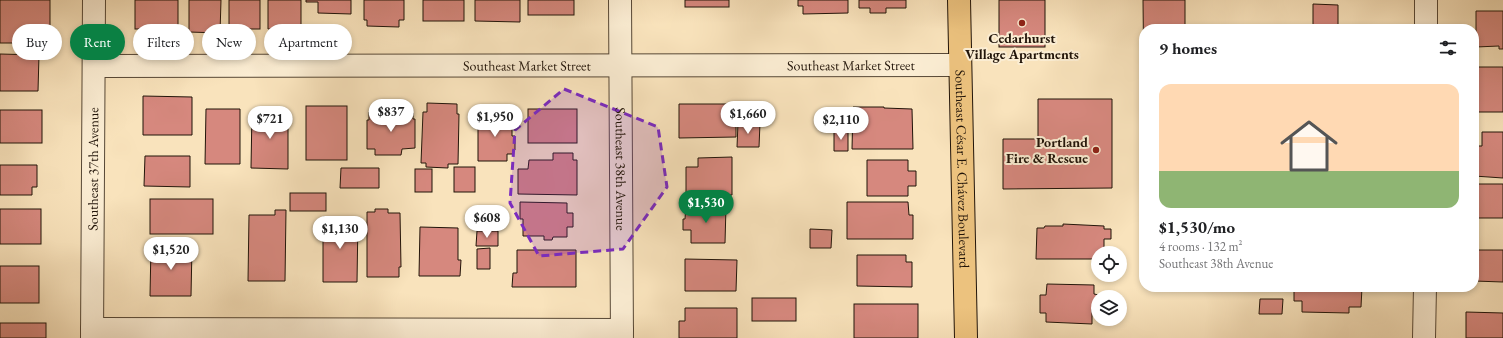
<!DOCTYPE html>
<html lang="en">
<head>
<meta charset="utf-8">
<style>
	body { margin:0; font-family:"EB Garamond",serif; background:#f6f6f6; color:#202124; height:100vh; display:flex; flex-direction:column; font-size:15px; white-space:nowrap }
	* { box-sizing:border-box; margin:0 }
	p { font-size:13px; color:#757577 }
	.icon { flex:none; width:22px; height:22px; fill:none; stroke:currentColor; stroke-width:2; stroke-linecap:round; stroke-linejoin:round }
	.map { position:relative; flex:1; overflow:hidden }
	.drawer { position:absolute; left:1139px; top:24px; width:340px; height:268px; display:flex; flex-direction:column; background:#fff; border-radius:16px; box-shadow:0 2px 6px #0003 }
	.drawer>* { flex:none }
	.top-card { position:absolute; left:12px; top:24px; width:380px; height:36px; display:flex; gap:8px }
	.fabs { position:absolute; left:1091px; top:246px; display:grid; gap:8px }
	.fabs a { display:grid; place-items:center; width:36px; height:36px; border-radius:50%; background:#fff; box-shadow:0 2px 6px #0003; font-size:20px }
	.price { position:absolute; translate:-50% -34px; padding:0 9px; border-radius:14px; background:#fff; color:#222; font-size:13px; line-height:26px; filter:drop-shadow(0 1px 2px #0008) }
	.price::after { content:''; position:absolute; left:50%; top:24px; width:12px; height:9px; margin-left:-6px; background:inherit; clip-path:polygon(0 0,100% 0,50% 100%) }
	.price.current { background:#0b8043; color:#fff }
	ul { padding:0; list-style:none }
	li { display:grid; align-content:center; gap:8px; height:212px; padding:0 20px }
	li+li { border-top:1px solid #e0e0e0 }
	li span { display:grid; place-items:center; height:124px; border-radius:12px; color:#555 }
	li>.icon { margin-inline-start:auto }
	span .icon { width:72px; height:72px; fill:#fffc; stroke-width:1 }
	li b { font-size:17px }
	h2 { display:flex; justify-content:space-between; align-items:center; height:48px; padding:0 20px; font-size:17px }
	.pill { padding:0 14px; border-radius:18px; background:#fff; box-shadow:0 2px 6px #0003; font-size:14px; line-height:36px }
	.pill.current { background:#0b8043; color:#fff }
	.map>svg:first-child { display:block }
	.building { fill:#d6887e; stroke:#211409 }
	.lines { fill:none; stroke-linecap:round; stroke-linejoin:round }
	.street-casing { stroke:#574836; stroke-width:24 }
	.primary-casing { stroke:#211409; stroke-width:24 }
	.street { stroke:#fbedd3; stroke-width:22 }
	.primary { stroke:#ecc27e; stroke-width:22 }
	.marked { fill:#7b2cbf; fill-opacity:0.2; stroke:#7b2cbf; stroke-width:3; stroke-dasharray:8 5; stroke-linejoin:round }
	.poi-dot { fill:#8f2418; stroke:#fbedd3; stroke-width:1.5 }
	.labels { text-anchor:middle; dominant-baseline:central; stroke-width:4; stroke-linejoin:round; paint-order:stroke }
	.poi-label { font-size:14px; font-weight:bold; fill:#211409; stroke:#fbedd3 }
	.street-label { font-size:14px; fill:#211409; stroke:#fbedd3 }
</style>
</head>
<body>
<div class="map">
<svg width="1503" height="338" viewBox="0 0 1503 338">
	<rect width="100%" height="100%" fill="#f9e3bc"/>
	<filter id="stains"><feTurbulence type="fractalNoise" baseFrequency=".005" numOctaves="4"/><feColorMatrix values="0 0 0 0 .2 0 0 0 0 .09 0 0 0 0 .02 0 0 0 .5 -.17"/></filter>
	<radialGradient id="worn" r=".72"><stop offset=".6" stop-color="#630" stop-opacity="0"/><stop offset="1" stop-color="#630" stop-opacity=".3"/></radialGradient>
	<g class="building">
		<rect x="0" y="0" width="50" height="43"/>
		<rect x="135" y="0" width="43" height="29"/>
		<path d="M 189,0 L 221,0 L 220,33 L 189,32 Z"/>
		<rect x="229" y="0" width="31" height="29"/>
		<path d="M 268,0 L 301,0 L 301,30 L 268,29 Z"/>
		<path d="M 306,0 L 351,0 L 351,14 L 318,13 L 318,2 L 306,2 Z"/>
		<path d="M 364,0 L 404,0 L 404,20 L 399,20 L 399,27 L 367,26 L 367,20 L 364,20 Z"/>
		<rect x="423" y="0" width="41" height="21"/>
		<path d="M 475,0 L 520,0 L 520,22 L 475,21 Z"/>
		<rect x="528" y="0" width="46" height="15"/>
		<rect x="685" y="0" width="44" height="7"/>
		<path d="M 798,0 L 848,0 L 848,13 L 803,14 L 803,6 L 798,6 Z"/>
		<path d="M 859,0 L 906,0 L 906,8 L 886,8 L 886,13 L 870,13 L 870,8 L 859,8 Z"/>
		<rect x="999" y="0" width="46" height="47"/>
		<path d="M 1143,0 L 1185,0 L 1185,29 L 1144,29 L 1144,92 Z"/>
		<path d="M 1313,4 L 1338,5 L 1338,29 L 1363,29 L 1313,29 Z"/>
		<path d="M 1476,11 L 1503,11 L 1503,49 L 1499,49 L 1499,46 L 1476,47 Z"/>
		<path d="M 0,54 L 39,55 L 38,91 L 0,91 Z"/>
		<rect x="1474" y="67" width="29" height="45"/>
		<path d="M 143,96 L 192,97 L 192,135 L 143,135 Z"/>
		<path d="M 1038,99 L 1112,99 L 1112,188 L 1003,189 L 1003,139 L 1038,139 Z"/>
		<path d="M 427,103 L 457,104 L 457,114 L 459,114 L 458,164 L 448,164 L 448,168 L 426,167 L 426,163 L 421,163 L 423,112 L 427,112 Z"/>
		<path d="M 679,104 L 736,104 L 736,137 L 679,138 Z"/>
		<rect x="306" y="106" width="41" height="54"/>
		<path d="M 853,107 L 884,107 L 884,108 L 912,109 L 913,149 L 852,149 Z"/>
		<path d="M 206,109 L 240,109 L 240,164 L 205,164 Z"/>
		<rect x="528" y="109" width="49" height="34"/>
		<rect x="0" y="110" width="42" height="33"/>
		<path d="M 252,111 L 288,111 L 288,169 L 251,168 Z"/>
		<path d="M 369,112 L 413,113 L 413,119 L 415,119 L 415,148 L 402,149 L 401,155 L 375,155 L 375,149 L 367,149 L 367,120 L 369,120 Z"/>
		<path d="M 478,115 L 512,116 L 512,136 L 515,136 L 515,150 L 513,150 L 513,154 L 507,154 L 507,161 L 478,161 Z"/>
		<path d="M 738,123 L 760,123 L 759,147 L 737,147 Z"/>
		<path d="M 848,131 L 848,151 L 834,151 L 834,132 Z"/>
		<path d="M 1482,132 L 1503,132 L 1503,178 L 1474,176 L 1474,146 L 1482,146 Z"/>
		<path d="M 553,153 L 573,153 L 573,160 L 577,160 L 577,195 L 518,194 L 518,169 L 528,169 L 529,160 L 553,160 Z"/>
		<path d="M 145,156 L 190,156 L 190,187 L 144,186 Z"/>
		<path d="M 732,157 L 732,195 L 686,195 L 686,167 L 698,167 L 698,158 Z"/>
		<path d="M 867,160 L 908,160 L 908,171 L 916,171 L 916,186 L 908,186 L 908,196 L 867,196 Z"/>
		<path d="M 0,165 L 37,165 L 37,187 L 32,187 L 32,195 L 0,195 Z"/>
		<rect x="454" y="167" width="21" height="25"/>
		<path d="M 341,168 L 379,168 L 379,188 L 340,188 Z"/>
		<rect x="415" y="169" width="17" height="23"/>
		<rect x="1474" y="184" width="29" height="34"/>
		<rect x="290" y="193" width="36" height="18"/>
		<rect x="150" y="199" width="63" height="35"/>
		<path d="M 520,202 L 567,203 L 567,213 L 573,213 L 573,227 L 567,227 L 567,237 L 553,237 L 552,240 L 544,240 L 544,236 L 523,236 L 523,219 L 520,219 Z"/>
		<path d="M 847,202 L 908,202 L 909,215 L 913,215 L 913,239 L 847,239 Z"/>
		<path d="M 686,205 L 726,206 L 725,243 L 691,243 L 691,230 L 683,230 L 683,219 L 685,219 Z"/>
		<rect x="0" y="209" width="41" height="35"/>
		<path d="M 375,209 L 388,209 L 388,213 L 400,213 L 401,267 L 399,267 L 399,277 L 367,277 L 367,212 L 375,212 Z"/>
		<path d="M 275,210 L 286,210 L 285,281 L 248,281 L 249,215 L 275,215 Z"/>
		<path d="M 323,217 L 358,218 L 357,282 L 323,282 Z"/>
		<path d="M 1063,224 L 1104,226 L 1104,229 L 1111,229 L 1111,239 L 1104,239 L 1104,253 L 1098,253 L 1098,259 L 1036,259 L 1037,228 L 1044,228 L 1045,226 L 1063,226 Z"/>
		<path d="M 420,227 L 458,228 L 458,260 L 461,260 L 460,276 L 419,276 Z"/>
		<path d="M 810,229 L 832,230 L 831,248 L 810,248 Z"/>
		<path d="M 477,231 L 498,231 L 498,246 L 476,246 Z"/>
		<path d="M 151,246 L 192,247 L 191,296 L 150,296 Z"/>
		<path d="M 490,248 L 490,269 L 477,269 L 477,249 Z"/>
		<path d="M 517,250 L 576,250 L 576,287 L 512,287 L 513,273 L 517,273 Z"/>
		<path d="M 1477,250 L 1503,250 L 1503,282 L 1474,281 L 1474,252 L 1477,252 Z"/>
		<path d="M 857,255 L 906,255 L 906,262 L 912,262 L 912,287 L 857,286 Z"/>
		<path d="M 685,259 L 737,260 L 736,291 L 685,291 Z"/>
		<rect x="0" y="266" width="39" height="37"/>
		<path d="M 1047,284 L 1094,285 L 1094,294 L 1099,295 L 1099,297 L 1098,297 L 1098,308 L 1092,308 L 1092,324 L 1046,322 L 1046,313 L 1040,313 L 1040,295 L 1046,295 Z"/>
		<path d="M 1294,287 L 1362,287 L 1361,307 L 1349,307 L 1349,313 L 1302,312 L 1302,301 L 1294,301 Z"/>
		<rect x="752" y="298" width="44" height="23"/>
		<path d="M 1260,299 L 1283,299 L 1282,314 L 1259,314 Z"/>
		<rect x="854" y="304" width="64" height="34"/>
		<path d="M 685,308 L 737,308 L 737,338 L 679,338 L 679,321 L 685,321 Z"/>
		<path d="M 1466,312 L 1503,313 L 1503,338 L 1466,338 Z"/>
		<rect x="0" y="323" width="46" height="15"/>
	</g>
	<g class="lines">
		<defs>
			<g id="street">
				<path id="s1" d="M 620,0 L 622,338"/>
				<path d="M 1426,29 L 1426,0"/>
				<path id="s2" d="M 94,66 L 959,65"/>
				<path d="M 92,329 L 622,330"/>
				<path id="s3" d="M 92,338 L 94,0"/>
				<path d="M 1424,338 L 1425,287"/>
			</g>
			<g id="primary">
				<path id="s4" d="M 959,0 L 966,338"/>
			</g>
		</defs>
		<use href="#street" class="street-casing"/>
		<use href="#primary" class="primary-casing"/>
		<use href="#street" class="street"/>
		<use href="#primary" class="primary"/>
	</g>
	<path class="marked" d="M 564,89 L 658,127 L 667,187 L 623,249 L 539,256 L 510,203 L 515,130 Z"/>
	<g class="poi-dot">
		<circle cx="1022" cy="23" r="4"/>
		<circle cx="1096" cy="150" r="4"/>
	</g>
	<g class="labels">
		<g class="poi-label">
			<text x="1022" y="38">Cedarhurst<tspan x="1022" dy="16">Village Apartments</tspan></text>
			<text x="1088" y="142" text-anchor="end">Portland<tspan x="1088" dy="16">Fire &amp; Rescue</tspan></text>
		</g>
		<g class="street-label">
			<text stroke="none"><textPath href="#s2" startOffset="433">Southeast Market Street</textPath></text>
			<text stroke="none"><textPath href="#s2" startOffset="757">Southeast Market Street</textPath></text>
			<text stroke="none"><textPath href="#s3" startOffset="169">Southeast 37th Avenue</textPath></text>
			<text stroke="none"><textPath href="#s1" startOffset="169">Southeast 38th Avenue</textPath></text>
			<text stroke="none"><textPath href="#s4" startOffset="169">Southeast César E. Chávez Boulevard</textPath></text>
		</g>
	</g>
	<rect width="100%" height="100%" filter="url(#stains)"/>
	<rect width="100%" height="100%" fill="url(#worn)"/>
</svg>
<div class="fabs">
<a><svg class="icon" aria-label="locate" viewBox="0 0 24 24"><circle cx="12" cy="12" r="6"/><path d="M12 2v4M12 18v4M2 12h4M18 12h4"/></svg></a>
<a><svg class="icon" aria-label="layers" viewBox="0 0 24 24"><path d="M12 4l9 5-9 5-9-5zM3 14l9 5 9-5"/></svg></a>
</div>
<b class="price" style="left:391px;top:133px">$837</b>
<b class="price" style="left:748px;top:135px">$1,660</b>
<b class="price" style="left:495px;top:138px">$1,950</b>
<b class="price" style="left:270px;top:140px">$721</b>
<b class="price" style="left:841px;top:141px">$2,110</b>
<b class="price current" style="left:706px;top:224px">$1,530</b>
<b class="price" style="left:487px;top:239px">$608</b>
<b class="price" style="left:340px;top:250px">$1,130</b>
<b class="price" style="left:171px;top:271px">$1,520</b>
<div class="top-card">
<a class="pill">Buy</a>
<a class="pill current">Rent</a>
<a class="pill">Filters</a>
<a class="pill">New</a>
<a class="pill">Apartment</a>
</div>
<section class="drawer">
<h2>9 homes<svg class="icon" aria-label="filters" viewBox="0 0 24 24"><path d="M4 7h16M4 17h16"/><circle cx="9" cy="7" r="2"/><circle cx="15" cy="17" r="2"/></svg></h2>
<ul>
<li><span style="background:linear-gradient(#ffd9b3 70%,#8fb573 0)"><svg class="icon" aria-label="home" viewBox="0 0 24 24"><path d="M3 11l9-7 9 7M6 9v11h12V9"/></svg></span><div><b>$1,530/mo</b><p>4 rooms · 132 m²</p><p>Southeast 38th Avenue</p></div></li>
</ul>
</section>
</div>
</body>
</html>
